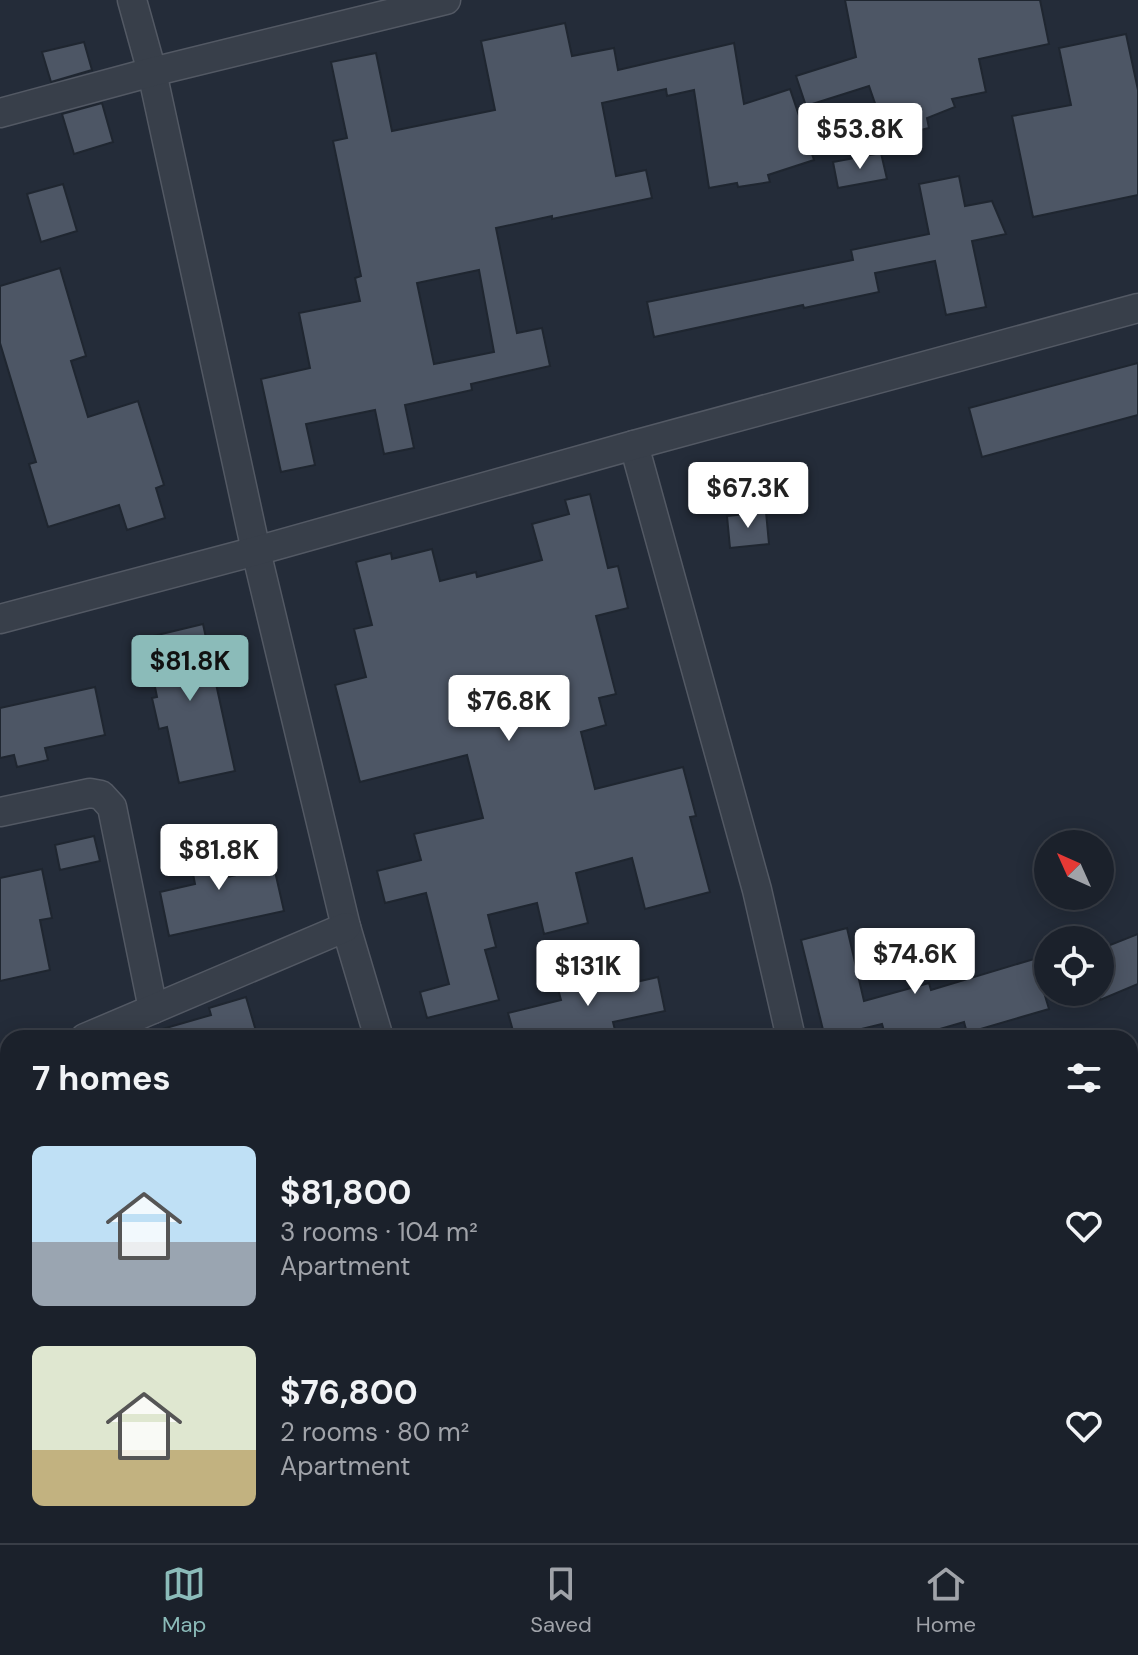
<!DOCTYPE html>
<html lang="en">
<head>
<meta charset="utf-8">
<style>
	body { margin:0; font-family:"DM Sans",sans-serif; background:#242933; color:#f1f3f6; height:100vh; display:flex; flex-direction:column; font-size:30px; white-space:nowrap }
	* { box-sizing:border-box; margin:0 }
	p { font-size:26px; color:#a0a3a9 }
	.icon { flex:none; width:44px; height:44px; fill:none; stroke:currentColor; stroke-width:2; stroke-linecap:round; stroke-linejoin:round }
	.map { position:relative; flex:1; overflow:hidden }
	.sheet { position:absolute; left:0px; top:1030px; width:1138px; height:514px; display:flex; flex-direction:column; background:#1b212b; border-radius:24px 24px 0 0; box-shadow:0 4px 20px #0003,0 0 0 2px #393e47 }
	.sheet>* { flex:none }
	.needle { width:52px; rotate:315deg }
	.buttons { position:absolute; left:1034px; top:830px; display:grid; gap:16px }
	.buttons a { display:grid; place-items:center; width:80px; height:80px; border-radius:50%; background:#1b212b; box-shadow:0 4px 20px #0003,0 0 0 2px #393e47; font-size:40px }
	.price { position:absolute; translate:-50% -68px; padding:0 18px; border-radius:8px; background:#fff; color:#222; font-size:26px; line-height:52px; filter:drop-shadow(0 2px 4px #0008) }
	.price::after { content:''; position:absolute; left:50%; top:48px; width:24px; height:18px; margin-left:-12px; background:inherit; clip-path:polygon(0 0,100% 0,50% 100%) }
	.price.on { background:#8bbbb9; color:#111 }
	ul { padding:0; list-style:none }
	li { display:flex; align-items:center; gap:24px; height:200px; padding:0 32px }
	li span { display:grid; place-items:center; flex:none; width:224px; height:160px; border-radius:12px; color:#555 }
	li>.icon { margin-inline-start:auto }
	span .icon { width:96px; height:96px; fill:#fffc; stroke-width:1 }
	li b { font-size:34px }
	h2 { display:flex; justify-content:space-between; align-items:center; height:96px; padding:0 32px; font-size:34px }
	.dock { display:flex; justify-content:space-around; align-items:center; height:112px; border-top:2px solid #393e47; background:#1b212b; font-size:22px; color:#a0a3a9 }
	.dock a { display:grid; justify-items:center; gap:4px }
	.dock .on { color:#8bbbb9 }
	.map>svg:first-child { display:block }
	.building { fill:#4d5665; stroke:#1f2630; stroke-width:2; fill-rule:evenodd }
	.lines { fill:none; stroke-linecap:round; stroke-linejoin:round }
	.street-casing { stroke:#535964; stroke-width:31 }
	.street { stroke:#383f4a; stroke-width:28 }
</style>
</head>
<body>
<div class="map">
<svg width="1138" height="1543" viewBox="0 0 1138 1543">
	<rect width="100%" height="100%" fill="#242c39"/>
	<g class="building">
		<path d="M 845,0 L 1040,0 L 1049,44 L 979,59 L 986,92 L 952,99 L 955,107 L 927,118 L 929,128 L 887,138 L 869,86 L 806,106 L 796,76 L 856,57 Z"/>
		<path d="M 565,23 L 572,56 L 614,48 L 618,70 L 734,43 L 744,104 L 790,89 L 814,160 L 768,175 L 770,182 L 738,187 L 737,183 L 709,188 L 694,90 L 667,96 L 666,89 L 602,103 L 616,176 L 646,170 L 652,198 L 552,219 L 552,216 L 496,228 L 517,333 L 542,328 L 550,366 L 471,384 L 472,390 L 405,405 L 414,448 L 384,454 L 375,410 L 306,424 L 315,465 L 281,472 L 261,379 L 310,368 L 299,313 L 360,301 L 355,278 L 361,276 L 333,141 L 347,138 L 331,62 L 376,53 L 392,131 L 495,110 L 481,41 ZM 479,270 L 494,352 L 434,364 L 417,283 Z"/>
		<path d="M 1126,34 L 1138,90 L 1138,195 L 1033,217 L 1012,116 L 1071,105 L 1059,48 Z"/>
		<path d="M 84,42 L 92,70 L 51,82 L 42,52 Z"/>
		<path d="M 102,103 L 113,142 L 74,154 L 62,114 Z"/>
		<path d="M 881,153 L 887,179 L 838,188 L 833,162 Z"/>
		<path d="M 959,176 L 965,206 L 992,201 L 1006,234 L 972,241 L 986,307 L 946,315 L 935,261 L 875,273 L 879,292 L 804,308 L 803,305 L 654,337 L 647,302 L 853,260 L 851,250 L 929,234 L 919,184 Z"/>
		<path d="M 63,184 L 77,231 L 41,242 L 27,194 Z"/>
		<path d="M 60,268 L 86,356 L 71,361 L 88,417 L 138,401 L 164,485 L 156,488 L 165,518 L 127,530 L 119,505 L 48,527 L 29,464 L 36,462 L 0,343 L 0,286 Z"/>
		<path d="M 1138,363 L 1138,415 L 982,457 L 969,408 Z"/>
		<path d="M 590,494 L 608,568 L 618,566 L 628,608 L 596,616 L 616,694 L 599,698 L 606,725 L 581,732 L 595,789 L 683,767 L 696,816 L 690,817 L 710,892 L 645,909 L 632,858 L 576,873 L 588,923 L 544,934 L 537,903 L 488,915 L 496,947 L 485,950 L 499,1000 L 427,1018 L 420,992 L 449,984 L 426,893 L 385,903 L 377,871 L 421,860 L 414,834 L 483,818 L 467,755 L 360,782 L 335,685 L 366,677 L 354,629 L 372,625 L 356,562 L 391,553 L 392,559 L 432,549 L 440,581 L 476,572 L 477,577 L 542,560 L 532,524 L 569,514 L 565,500 Z"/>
		<path d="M 766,512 L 769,544 L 730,548 L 727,516 Z"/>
		<path d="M 203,624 L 235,771 L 179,783 L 167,727 L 159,729 L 152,698 L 157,697 L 145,638 Z"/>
		<path d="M 95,687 L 105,735 L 45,748 L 48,760 L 17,767 L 14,755 L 0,758 L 0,708 Z"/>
		<path d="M 217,830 L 227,877 L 274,867 L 284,911 L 169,936 L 160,892 L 195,884 L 192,869 L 196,869 L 189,837 Z"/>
		<path d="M 94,836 L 100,861 L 60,870 L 55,845 Z"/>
		<path d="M 42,869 L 52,918 L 40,920 L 50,970 L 0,981 L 0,878 Z"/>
		<path d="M 847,928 L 864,1001 L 929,983 L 931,990 L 1034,959 L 1049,1009 L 967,1033 L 964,1022 L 909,1038 L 886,1038 L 882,1024 L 825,1038 L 801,940 Z"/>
		<path d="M 1138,934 L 1138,984 L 1100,1000 L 1100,949 Z"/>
		<path d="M 600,968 L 605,989 L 658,977 L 665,1011 L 613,1022 L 616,1034 L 600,1038 L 515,1038 L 508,1013 L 561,1000 L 555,978 Z"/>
		<path d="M 246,997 L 258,1038 L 160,1038 L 159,1030 L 211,1015 L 209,1008 Z"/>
	</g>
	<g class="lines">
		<defs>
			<g id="street">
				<path d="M 132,0 L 152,72 L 256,551 L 346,927 L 379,1038"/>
				<path d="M 0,113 L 152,72 L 446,0"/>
				<path d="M 634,445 L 757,890 L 791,1038"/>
				<path d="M 0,619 L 256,551 L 634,445 L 1138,308"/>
				<path d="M 0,812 L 90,793 L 101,795 L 112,807 L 153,1009"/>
				<path d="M 85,1038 L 346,927"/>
				<path d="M 0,1074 L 8,1071"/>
				<path d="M 0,1354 L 8,1350"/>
				<path d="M 503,1536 L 504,1543"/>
				<path d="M 917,1536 L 919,1543"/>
			</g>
		</defs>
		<use href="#street" class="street-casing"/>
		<use href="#street" class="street"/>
	</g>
</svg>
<div class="buttons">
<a><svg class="needle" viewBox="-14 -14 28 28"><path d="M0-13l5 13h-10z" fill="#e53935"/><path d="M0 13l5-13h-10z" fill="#a0a3a9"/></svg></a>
<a><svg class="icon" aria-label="locate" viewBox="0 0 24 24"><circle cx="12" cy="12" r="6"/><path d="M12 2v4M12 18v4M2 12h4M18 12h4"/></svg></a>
</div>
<b class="price" style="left:860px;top:171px">$53.8K</b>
<b class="price" style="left:748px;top:530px">$67.3K</b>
<b class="price on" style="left:190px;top:703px">$81.8K</b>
<b class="price" style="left:509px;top:743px">$76.8K</b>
<b class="price" style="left:219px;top:892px">$81.8K</b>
<b class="price" style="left:915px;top:996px">$74.6K</b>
<b class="price" style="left:588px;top:1008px">$131K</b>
<section class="sheet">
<h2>7 homes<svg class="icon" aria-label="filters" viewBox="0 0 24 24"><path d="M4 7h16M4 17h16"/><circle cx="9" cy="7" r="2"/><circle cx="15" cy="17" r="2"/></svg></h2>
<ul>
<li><span style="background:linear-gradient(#bfe0f5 60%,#9aa5b1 0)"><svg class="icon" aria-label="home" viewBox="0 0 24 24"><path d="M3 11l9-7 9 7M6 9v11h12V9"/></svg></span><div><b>$81,800</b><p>3 rooms · 104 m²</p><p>Apartment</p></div><svg class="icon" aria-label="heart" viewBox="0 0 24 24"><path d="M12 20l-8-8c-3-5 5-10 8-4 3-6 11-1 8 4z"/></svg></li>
<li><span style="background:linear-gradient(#dfe7d0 65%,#c2b280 0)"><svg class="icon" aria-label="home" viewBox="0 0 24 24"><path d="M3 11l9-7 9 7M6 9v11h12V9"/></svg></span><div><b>$76,800</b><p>2 rooms · 80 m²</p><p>Apartment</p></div><svg class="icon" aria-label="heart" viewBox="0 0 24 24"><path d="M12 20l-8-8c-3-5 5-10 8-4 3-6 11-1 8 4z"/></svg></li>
</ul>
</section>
</div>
<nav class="dock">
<a class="on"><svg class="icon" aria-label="map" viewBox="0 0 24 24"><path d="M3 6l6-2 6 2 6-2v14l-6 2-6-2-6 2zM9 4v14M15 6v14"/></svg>Map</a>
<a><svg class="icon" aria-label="saved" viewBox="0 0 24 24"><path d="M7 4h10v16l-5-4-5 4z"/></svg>Saved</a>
<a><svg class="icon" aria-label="home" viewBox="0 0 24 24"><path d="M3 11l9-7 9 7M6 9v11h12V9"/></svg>Home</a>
</nav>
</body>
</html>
